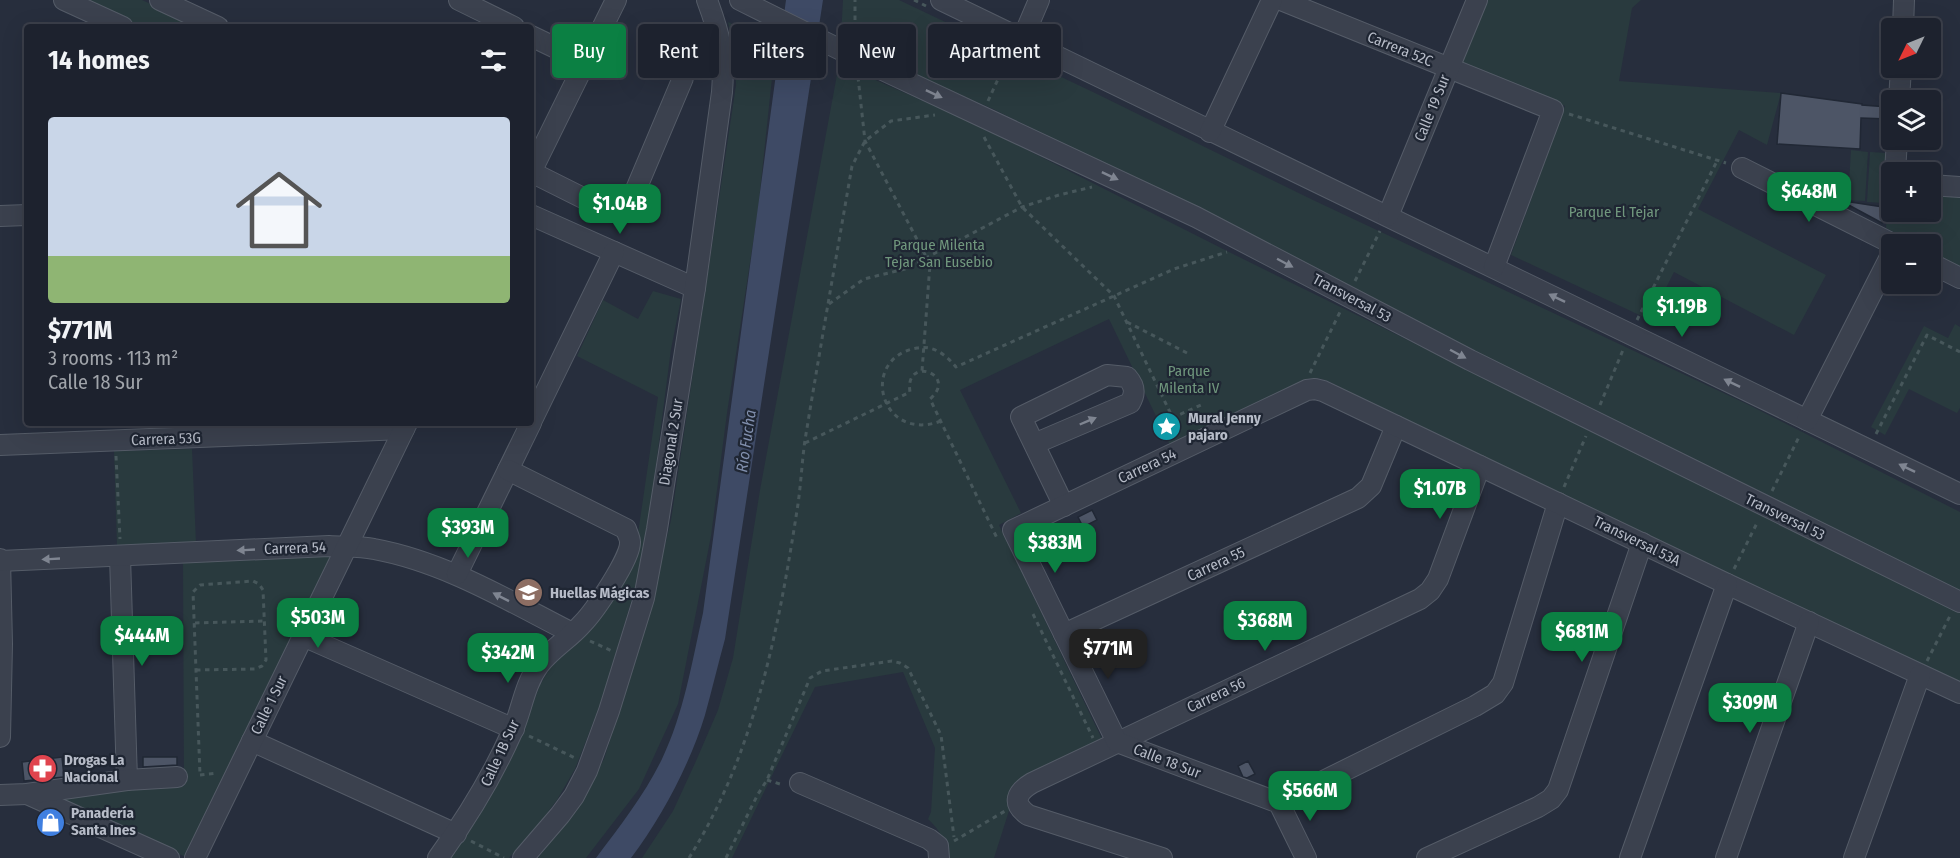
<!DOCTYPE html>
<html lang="en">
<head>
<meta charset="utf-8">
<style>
	body { margin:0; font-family:"Fira Sans Condensed",sans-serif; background:#252a36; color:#f1f3f6; height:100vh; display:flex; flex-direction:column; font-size:22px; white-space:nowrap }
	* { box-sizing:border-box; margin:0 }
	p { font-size:20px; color:#a0a4aa }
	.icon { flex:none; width:33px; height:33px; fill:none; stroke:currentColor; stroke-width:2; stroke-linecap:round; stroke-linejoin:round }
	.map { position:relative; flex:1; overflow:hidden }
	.sheet { position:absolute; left:24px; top:24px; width:510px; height:402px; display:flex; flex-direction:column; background:#1d222e; border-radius:6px; box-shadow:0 6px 24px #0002,0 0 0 2px #3b3f4a }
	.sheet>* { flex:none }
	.guide { position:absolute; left:552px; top:24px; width:570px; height:54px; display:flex; gap:12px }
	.needle { width:39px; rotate:227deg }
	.tools { position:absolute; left:1881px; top:18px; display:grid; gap:12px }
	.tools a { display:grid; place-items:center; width:60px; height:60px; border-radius:6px; background:#1d222e; box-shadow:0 6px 24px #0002,0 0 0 2px #3b3f4a; font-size:30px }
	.price { position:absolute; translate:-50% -51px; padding:0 14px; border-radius:12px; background:#0b8043; color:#fff; font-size:20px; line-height:39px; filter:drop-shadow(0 2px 3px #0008) }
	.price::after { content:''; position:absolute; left:50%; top:36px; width:18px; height:14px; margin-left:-9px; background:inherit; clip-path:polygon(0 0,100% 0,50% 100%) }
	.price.current { background:#222; color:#fff }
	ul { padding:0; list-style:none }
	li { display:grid; align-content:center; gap:12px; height:318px; padding:0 24px }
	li+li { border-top:2px solid #3b3f4a }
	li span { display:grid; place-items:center; height:186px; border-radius:6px; color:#555 }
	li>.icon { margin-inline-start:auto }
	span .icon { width:108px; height:108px; fill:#fffc; stroke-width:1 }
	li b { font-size:26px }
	h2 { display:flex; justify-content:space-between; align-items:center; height:72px; padding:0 24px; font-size:26px }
	.chip { padding:0 21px; border-radius:6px; background:#1d222e; box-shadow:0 6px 24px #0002,0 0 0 2px #3b3f4a; font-size:21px; line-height:54px }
	.chip.current { background:#0b8043; color:#fff }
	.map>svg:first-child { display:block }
	.green { fill:#293a3e }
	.water { fill:#3e4a65 }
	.building { fill:#4d5566; stroke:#212835; stroke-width:1.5 }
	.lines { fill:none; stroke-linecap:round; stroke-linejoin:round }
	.minor-casing { stroke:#555c68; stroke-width:22 }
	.path { stroke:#47575b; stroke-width:3; stroke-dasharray:4.5 4.5; stroke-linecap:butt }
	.minor { stroke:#3b414e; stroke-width:20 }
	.oneway { fill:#7f8591 }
	.labels { text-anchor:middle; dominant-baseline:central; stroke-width:4.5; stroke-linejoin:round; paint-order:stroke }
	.street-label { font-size:15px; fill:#b7bcc8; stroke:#1f2633 }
	.park-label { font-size:15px; fill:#70977d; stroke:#1f2633 }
	.poi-label { font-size:15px; font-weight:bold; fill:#b7bcc8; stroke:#1f2633; text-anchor:start }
	.water-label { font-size:16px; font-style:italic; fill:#818fad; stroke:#1f2633 }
</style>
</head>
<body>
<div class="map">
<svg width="1960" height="858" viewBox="0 0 1960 858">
	<rect width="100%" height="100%" fill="#272e3d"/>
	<g class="green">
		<path d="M 83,0 L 142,0 L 200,27 L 142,27 Z"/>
		<path d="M 843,0 L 899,0 L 1095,93 L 1313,200 L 1749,405 L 1960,512 L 1960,596 L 1521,377 L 1310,266 L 993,109 L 853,49 L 854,42 L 841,36 Z"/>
		<path d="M 1486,0 L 1641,0 L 1632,8 L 1619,81 L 1781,93 L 1767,145 L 1739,130 L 1698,209 L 1826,275 L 1794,335 L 1674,272 L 1650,320 L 1511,255 L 1565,106 L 1461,63 Z"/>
		<path d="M 728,22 L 772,43 L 772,78 L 758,210 L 727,413 L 711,536 L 678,704 L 639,789 L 586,858 L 538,858 L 579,805 L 604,759 L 645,629 L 671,520 L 736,85 L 735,58 Z"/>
		<path d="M 839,64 L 978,125 L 1229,252 L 1960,612 L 1960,684 L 1476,458 L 1330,382 L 1318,378 L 1307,379 L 1170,445 L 1109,319 L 960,390 L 1021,513 L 999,525 L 1102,739 L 1039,770 L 1014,795 L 994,858 L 948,858 C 945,841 941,831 928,819 L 931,812 L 935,748 L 903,672 L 815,687 L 732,858 L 642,858 L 673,811 L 696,761 L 718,710 L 733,658 L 760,490 Z"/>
		<path d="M 1851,150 L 1868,152 L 1865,201 L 1848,200 Z"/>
		<path d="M 1870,152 L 1887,153 L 1884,203 L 1867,202 Z"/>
		<path d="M 1888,191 L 1891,191 L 1892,212 L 1930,212 L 1931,194 L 1960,196 L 1960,269 L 1931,253 L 1930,244 L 1916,244 L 1886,228 Z"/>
		<path d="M 653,291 L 681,299 L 671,349 L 648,527 L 640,572 L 602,700 L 575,769 L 557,800 L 536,828 L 509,858 L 448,858 L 524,727 L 540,685 L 551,666 L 606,609 L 636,547 L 658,397 L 577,356 L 603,300 L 638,319 Z"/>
		<path d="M 1955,324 L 1960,327 L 1960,408 L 1957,413 L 1909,389 L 1885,435 L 1871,427 L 1924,326 L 1948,338 Z"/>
		<path d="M 192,449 L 196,543 L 117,546 L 114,451 Z"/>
		<path d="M 331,556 L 186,857 L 41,796 L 184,786 L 183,563 Z"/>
	</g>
	<path class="water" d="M 786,0 L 823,0 L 725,639 C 718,664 712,690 705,715 C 690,764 662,817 631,858 L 596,858 C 620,826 645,794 662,759 C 684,713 692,662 703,613 Z"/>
	<g class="building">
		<path d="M 1781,93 L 1862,104 L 1862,105 L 1889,107 L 1889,119 L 1861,118 L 1860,149 L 1777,144 Z"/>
		<path d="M 1844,201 L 1883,207 L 1882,223 L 1843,202 Z"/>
		<path d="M 1092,510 L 1097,520 L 1083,527 L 1078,517 Z"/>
		<path d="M 62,757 L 64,777 L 24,781 L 22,762 Z"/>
		<path d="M 143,757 L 177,757 L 177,765 L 143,767 Z"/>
		<path d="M 1248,761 L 1255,774 L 1247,778 L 1243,777 L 1238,766 Z"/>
	</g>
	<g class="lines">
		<defs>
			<g id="minor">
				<path d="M 64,0 L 123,27"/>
				<path d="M 160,0 L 218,27"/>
				<path d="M 459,0 L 514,27"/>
				<path d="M 740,0 L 855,57 L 1196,217 L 1470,360 L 1960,602"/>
				<path d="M 941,0 L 1960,494"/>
				<path d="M 1281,0 L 1553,110 L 1494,267"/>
				<path d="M 1903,28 L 1904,0"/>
				<path d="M 531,36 L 585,62"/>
				<path d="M 1022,40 L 1039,0"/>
				<path d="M 1899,100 L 1901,68"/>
				<path d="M 1210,132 L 1272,0"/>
				<path d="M 1742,168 L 1893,244"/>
				<path d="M 531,172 L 603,208 L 619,211 L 628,204 L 634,194 L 683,78"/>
				<path d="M 531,172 L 616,0"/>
				<path d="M 1895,172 L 1897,140"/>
				<path d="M 1930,185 L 1960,187"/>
				<path d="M 531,215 L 695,288"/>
				<path d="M 0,216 L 27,215"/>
				<path d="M 1388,216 L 1477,0"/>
				<path d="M 1930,263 L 1960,278"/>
				<path d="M 1807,420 L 1892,253"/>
				<path d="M 531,422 L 614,252"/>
				<path d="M 1034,444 L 1130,403 C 1136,393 1135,386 1127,377 L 1107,375 L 1021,417 L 1064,506"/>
				<path d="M 0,445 L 404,429"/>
				<path d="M 120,556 L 127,780"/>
				<path d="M 0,559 L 2,644 L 0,737"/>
				<path d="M 0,561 L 329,546 C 344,547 360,546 374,549 C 445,562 509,601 572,633"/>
				<path d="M 457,574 L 531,423"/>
				<path d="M 1064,634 L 1358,498 L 1371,486 L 1396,426"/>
				<path d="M 303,636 L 514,729"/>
				<path d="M 252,741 L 456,834"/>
				<path d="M 800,783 L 929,839 L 938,846 L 939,858"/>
				<path d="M 27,794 L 169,858"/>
				<path d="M 0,795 L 27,794 L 127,780 L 177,777"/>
				<path d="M 1279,803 L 1475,706 L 1495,694 L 1503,683 L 1558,503"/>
				<path d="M 195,858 L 407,423"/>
				<path d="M 438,858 C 467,818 492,777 512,732 C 522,710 524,685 539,665 C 551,649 569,639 582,624 C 594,612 631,558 630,542 C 630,538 627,533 626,529 L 508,470"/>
				<path d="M 523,858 L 560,815 L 574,796 L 587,771 L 609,711 L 644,598 L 657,529 L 695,288 L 722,92 C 725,55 720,35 707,0"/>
				<path d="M 1162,858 L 1028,815 C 1011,803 1017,792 1032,783 L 1420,599 L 1430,591 L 1438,579 L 1480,466"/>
				<path d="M 1306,858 L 1279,803 L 1117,742 L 1013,530 L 1307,390 L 1315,389 L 1323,391 L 1727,584 L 1960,693"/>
				<path d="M 1427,858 L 1538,807 L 1551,799 L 1558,790 L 1642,543"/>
				<path d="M 1630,858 L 1727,584"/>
				<path d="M 1726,858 L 1809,622"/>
				<path d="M 1854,858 L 1920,675"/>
			</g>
		</defs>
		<use href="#minor" class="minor-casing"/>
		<g class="path">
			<path d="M 914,0 L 926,6"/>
			<path d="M 855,38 L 855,0"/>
			<path d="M 858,77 L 865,141 L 930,264 L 922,371"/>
			<path d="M 988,101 L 1010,53"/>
			<path d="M 1569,114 L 1726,163"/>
			<path d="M 984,137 L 1022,207 L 1114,296 L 1180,433"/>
			<path d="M 1355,281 L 1380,231"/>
			<path d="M 829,304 L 864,279 L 905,269 L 1022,207 L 1059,195 L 1092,187"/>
			<path d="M 1637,320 L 1717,161"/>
			<path d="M 1127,322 L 1189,354"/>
			<path d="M 1310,373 L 1340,312"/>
			<path d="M 1600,405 L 1623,350"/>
			<path d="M 1172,418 L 1201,405 L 1200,403"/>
			<path d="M 941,421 C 880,444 858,358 917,348 C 934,345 946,355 956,367 L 1174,269 L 1227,252"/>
			<path d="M 1876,434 L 1927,335 L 1960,352"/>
			<path d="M 805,443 L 910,392 C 904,355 959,374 930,399 L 997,538"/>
			<path d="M 116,456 L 120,539"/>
			<path d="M 1564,487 L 1586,436"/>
			<path d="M 1772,491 L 1800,435"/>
			<path d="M 1734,569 L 1758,521"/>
			<path d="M 1033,614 L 1093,738"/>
			<path d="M 195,623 L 264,621"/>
			<path d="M 590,641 L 612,651"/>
			<path d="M 1927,661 L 1950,616"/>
			<path d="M 196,670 L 255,669 L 262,666 L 266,660 L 263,590 L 259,584 L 253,581 L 200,585 L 193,592 L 200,775"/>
			<path d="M 529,736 L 575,758"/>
			<path d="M 200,775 L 217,773"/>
			<path d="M 767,780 L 783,785"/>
			<path d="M 471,841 L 504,858"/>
			<path d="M 954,841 L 1005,811"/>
			<path d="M 689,858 C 756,751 779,627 798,504 C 801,483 802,461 805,440 C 820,349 836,258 852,166 L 865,141 L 891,121 L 935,115"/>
			<path d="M 726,858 L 758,794 L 767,780 L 810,678 L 822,671 L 892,661 L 900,663 L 908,668 L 941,735 L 954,837"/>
		</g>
		<use href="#minor" class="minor"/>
	</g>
	<defs><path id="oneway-solid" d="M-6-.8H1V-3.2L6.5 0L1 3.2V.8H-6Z" transform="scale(1.5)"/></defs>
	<g class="oneway">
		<use href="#oneway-solid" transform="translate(934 94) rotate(25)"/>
		<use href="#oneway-solid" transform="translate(1110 176) rotate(25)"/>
		<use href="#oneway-solid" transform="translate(1285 263) rotate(28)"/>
		<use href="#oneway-solid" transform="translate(1557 298) rotate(-154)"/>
		<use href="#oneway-solid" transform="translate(1458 354) rotate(28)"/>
		<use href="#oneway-solid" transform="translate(1732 383) rotate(-154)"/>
		<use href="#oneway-solid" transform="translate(1088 421) rotate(-23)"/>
		<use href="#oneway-solid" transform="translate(1907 468) rotate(-154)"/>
		<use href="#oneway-solid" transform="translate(246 550) rotate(177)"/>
		<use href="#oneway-solid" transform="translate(51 559) rotate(177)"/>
		<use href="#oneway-solid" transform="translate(501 597) rotate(-153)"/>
	</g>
	<defs>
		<symbol id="sight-disc" viewBox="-11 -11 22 22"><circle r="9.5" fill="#0f9aa8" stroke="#1f2633"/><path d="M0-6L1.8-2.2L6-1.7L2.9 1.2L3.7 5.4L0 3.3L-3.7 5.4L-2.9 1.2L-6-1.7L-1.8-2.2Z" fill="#fff"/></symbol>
		<symbol id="school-disc" viewBox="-11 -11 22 22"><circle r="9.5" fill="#8d6e63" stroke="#1f2633"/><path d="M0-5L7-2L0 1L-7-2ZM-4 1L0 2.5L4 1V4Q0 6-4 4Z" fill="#fff"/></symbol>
		<symbol id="pharmacy-disc" viewBox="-11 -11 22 22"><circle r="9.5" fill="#e0444e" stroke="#1f2633"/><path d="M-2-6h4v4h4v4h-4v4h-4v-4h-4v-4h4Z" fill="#fff"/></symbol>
		<symbol id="shop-disc" viewBox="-11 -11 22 22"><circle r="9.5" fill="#3f7fe0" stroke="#1f2633"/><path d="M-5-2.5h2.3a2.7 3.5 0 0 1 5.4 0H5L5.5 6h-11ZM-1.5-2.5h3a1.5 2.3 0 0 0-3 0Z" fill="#fff"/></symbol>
	</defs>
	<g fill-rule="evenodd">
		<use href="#sight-disc" x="1150" y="410" width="33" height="33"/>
		<use href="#school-disc" x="512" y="576" width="33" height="33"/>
		<use href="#pharmacy-disc" x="26" y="752" width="33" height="33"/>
		<use href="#shop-disc" x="34" y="806" width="33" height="33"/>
	</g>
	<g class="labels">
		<g class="street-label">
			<text transform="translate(1400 49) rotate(22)">Carrera 52C</text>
			<text transform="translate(1432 108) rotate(-68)">Calle 19 Sur</text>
			<text transform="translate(1352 298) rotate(28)">Transversal 53</text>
			<text transform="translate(166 439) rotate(-2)">Carrera 53G</text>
			<text transform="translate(671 442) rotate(-81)">Diagonal 2 Sur</text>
			<text transform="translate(1147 466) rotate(-25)">Carrera 54</text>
			<text transform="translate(1785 517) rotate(26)">Transversal 53</text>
			<text transform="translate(1637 541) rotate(26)">Transversal 53A</text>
			<text transform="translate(295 548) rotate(-2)">Carrera 54</text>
			<text transform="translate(1216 564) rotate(-25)">Carrera 55</text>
			<text transform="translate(1216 695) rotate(-25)">Carrera 56</text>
			<text transform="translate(269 705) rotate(-64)">Calle 1 Sur</text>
			<text transform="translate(500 753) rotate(-65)">Calle 1B Sur</text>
			<text transform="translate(1167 761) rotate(21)">Calle 18 Sur</text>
		</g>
		<g class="park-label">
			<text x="1614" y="212">Parque El Tejar</text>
			<text x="939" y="245">Parque Milenta<tspan x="939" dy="17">Tejar San Eusebio</tspan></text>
			<text x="1189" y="371">Parque<tspan x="1189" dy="17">Milenta IV</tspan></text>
		</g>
		<g class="poi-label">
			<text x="1188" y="418">Mural Jenny<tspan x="1188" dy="17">pajaro</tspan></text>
			<text x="550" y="593">Huellas Mágicas</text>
			<text x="64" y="760">Drogas La<tspan x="64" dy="17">Nacional</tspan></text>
			<text x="71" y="813">Panadería<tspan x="71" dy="17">Santa Ines</tspan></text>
		</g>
		<g class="water-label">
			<text transform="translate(746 441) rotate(-82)">Río Fucha</text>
		</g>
	</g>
</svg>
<div class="tools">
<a><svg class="needle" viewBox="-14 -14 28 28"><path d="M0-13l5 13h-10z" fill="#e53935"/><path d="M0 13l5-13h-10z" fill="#a0a4aa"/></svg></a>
<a><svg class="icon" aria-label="layers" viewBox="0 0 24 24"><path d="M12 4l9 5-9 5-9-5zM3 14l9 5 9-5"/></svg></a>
<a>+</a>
<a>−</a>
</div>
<b class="price" style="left:1809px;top:223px">$648M</b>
<b class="price" style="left:620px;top:235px">$1.04B</b>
<b class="price" style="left:1682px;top:338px">$1.19B</b>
<b class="price" style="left:1440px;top:520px">$1.07B</b>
<b class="price" style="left:468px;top:559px">$393M</b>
<b class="price" style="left:1055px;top:574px">$383M</b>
<b class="price" style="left:318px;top:649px">$503M</b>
<b class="price" style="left:1265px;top:652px">$368M</b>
<b class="price" style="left:1582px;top:663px">$681M</b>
<b class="price" style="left:142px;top:667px">$444M</b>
<b class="price current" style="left:1108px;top:680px">$771M</b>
<b class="price" style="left:508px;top:684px">$342M</b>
<b class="price" style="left:1750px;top:734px">$309M</b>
<b class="price" style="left:1310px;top:822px">$566M</b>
<div class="guide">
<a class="chip current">Buy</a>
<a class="chip">Rent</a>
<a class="chip">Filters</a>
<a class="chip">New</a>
<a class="chip">Apartment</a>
</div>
<section class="sheet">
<h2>14 homes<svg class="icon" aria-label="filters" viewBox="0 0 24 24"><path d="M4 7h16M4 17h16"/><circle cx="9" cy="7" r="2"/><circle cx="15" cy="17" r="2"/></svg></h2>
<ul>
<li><span style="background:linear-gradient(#c9d6e8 75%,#8fb573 0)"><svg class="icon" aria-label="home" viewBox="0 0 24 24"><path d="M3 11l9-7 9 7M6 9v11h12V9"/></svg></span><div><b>$771M</b><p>3 rooms · 113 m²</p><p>Calle 18 Sur</p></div></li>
</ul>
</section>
</div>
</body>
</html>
